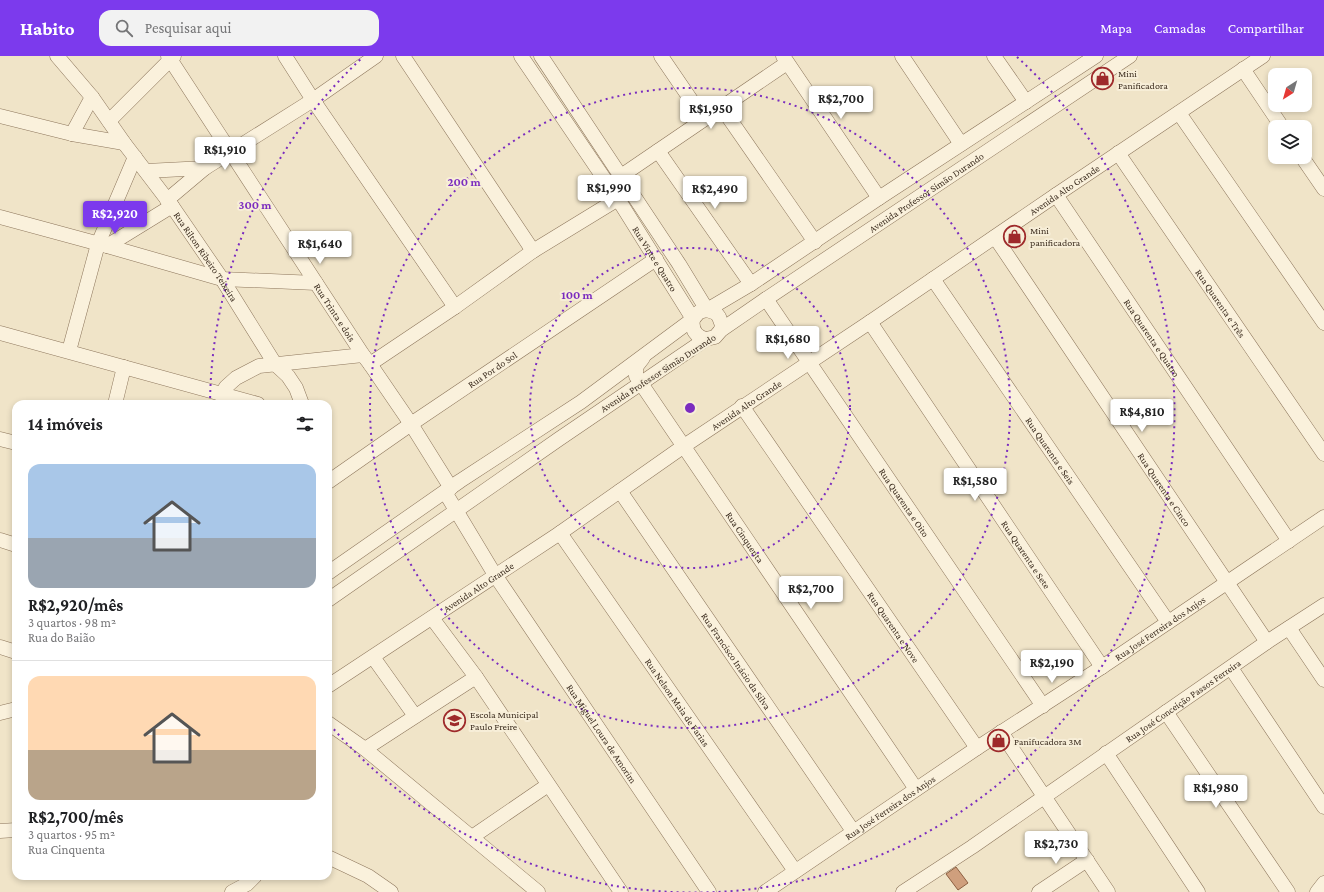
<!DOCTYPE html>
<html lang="pt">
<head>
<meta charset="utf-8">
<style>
	body { margin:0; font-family:"Crimson Pro",serif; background:#f2f2f2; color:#202124; height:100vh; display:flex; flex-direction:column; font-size:15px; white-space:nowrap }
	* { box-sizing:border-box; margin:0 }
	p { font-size:13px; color:#757577 }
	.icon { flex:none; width:22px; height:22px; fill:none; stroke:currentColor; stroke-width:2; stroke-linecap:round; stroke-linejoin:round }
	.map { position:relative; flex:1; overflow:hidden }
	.side { position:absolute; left:12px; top:344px; width:320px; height:480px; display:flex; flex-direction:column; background:#fff; border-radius:12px; box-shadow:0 2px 6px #0003 }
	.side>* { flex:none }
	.needle { width:26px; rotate:217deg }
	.controls { position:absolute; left:1268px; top:12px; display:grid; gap:8px }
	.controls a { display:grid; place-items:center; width:44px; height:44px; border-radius:8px; background:#fff; box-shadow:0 2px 6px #0003; font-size:20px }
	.price { position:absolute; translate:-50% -34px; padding:0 9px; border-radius:4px; background:#fff; color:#222; font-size:13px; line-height:26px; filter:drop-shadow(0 1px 2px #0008) }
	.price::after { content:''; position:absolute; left:50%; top:24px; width:12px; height:9px; margin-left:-6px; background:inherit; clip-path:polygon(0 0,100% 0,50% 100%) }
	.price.current { background:#7c3aed; color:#fff }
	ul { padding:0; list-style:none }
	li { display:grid; align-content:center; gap:8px; height:212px; padding:0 16px }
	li+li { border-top:1px solid #e0e0e0 }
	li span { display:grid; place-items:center; height:124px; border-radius:12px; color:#555 }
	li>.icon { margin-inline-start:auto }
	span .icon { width:72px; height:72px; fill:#fffc; stroke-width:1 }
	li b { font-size:17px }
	h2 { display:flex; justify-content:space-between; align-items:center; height:48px; padding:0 16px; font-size:17px }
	header { display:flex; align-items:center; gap:24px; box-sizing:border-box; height:56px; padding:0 20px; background:#7c3aed; color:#fff }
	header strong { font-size:19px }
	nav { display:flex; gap:22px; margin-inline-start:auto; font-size:14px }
	.search { width:280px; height:36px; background:#f2f2f2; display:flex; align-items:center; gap:10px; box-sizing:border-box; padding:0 14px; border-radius:12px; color:#757577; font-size:15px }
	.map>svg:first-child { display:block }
	.building { fill:#cf9f7d; stroke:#8d5f41 }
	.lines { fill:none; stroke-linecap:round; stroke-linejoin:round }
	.minor-casing { stroke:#8d765c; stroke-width:15 }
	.minor { stroke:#faf1dc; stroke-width:14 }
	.ring { fill:none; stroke:#7b2cbf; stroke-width:2; stroke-dasharray:2 4 }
	.labels { text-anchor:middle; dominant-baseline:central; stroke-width:4; stroke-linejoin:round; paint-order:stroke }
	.poi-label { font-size:10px; fill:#3d2e20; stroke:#f7eed8; text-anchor:start }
	.street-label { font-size:10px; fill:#3d2e20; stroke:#f7eed8 }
	.centre { fill:#7b2cbf; stroke:#f7eed8; stroke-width:2 }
	.ring-label { font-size:12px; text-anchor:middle; font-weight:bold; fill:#7b2cbf; stroke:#f7eed8; stroke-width:4; stroke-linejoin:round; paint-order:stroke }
</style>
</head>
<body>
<header>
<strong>Habito</strong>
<div class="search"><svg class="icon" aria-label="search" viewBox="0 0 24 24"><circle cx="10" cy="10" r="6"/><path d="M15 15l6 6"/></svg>Pesquisar aqui</div>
<nav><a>Mapa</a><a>Camadas</a><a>Compartilhar</a></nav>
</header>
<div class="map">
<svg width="1324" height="836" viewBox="0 0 1324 836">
	<rect width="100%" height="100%" fill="#f0e4c8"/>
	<path class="building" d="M 956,811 L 968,827 L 958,834 L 946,818 Z"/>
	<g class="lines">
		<defs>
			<g id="minor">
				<path id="s1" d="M 57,0 L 92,41 L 124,87 L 172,150 L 222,223 L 275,308 L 288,320 L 296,332 L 302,348"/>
				<path id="s2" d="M 168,0 L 363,299 L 370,308 L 411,368 L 451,432"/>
				<path d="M 285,0 L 313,44 L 455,251"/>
				<path d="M 403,0 L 533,195"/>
				<path id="s3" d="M 521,0 L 618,143 L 693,263 C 691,274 696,281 706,283"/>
				<path d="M 541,0 L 679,208 L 707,254 L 716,257 L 719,261 L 722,269 L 721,274"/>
				<path d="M 661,0 L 704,63"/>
				<path d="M 783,0 L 879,142"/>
				<path d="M 902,0 L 961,88"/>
				<path d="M 994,0 L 1026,46"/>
				<path d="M 1243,13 L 1282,71"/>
				<path d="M 722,52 L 815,186"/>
				<path d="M 1179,57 L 1324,267"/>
				<path d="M 0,60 L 72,78 L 124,87"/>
				<path d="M 109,65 L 174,0"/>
				<path d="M 72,78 L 92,41"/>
				<path d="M 658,95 L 751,228"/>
				<path id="s4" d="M 1118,97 L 1324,398"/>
				<path d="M 1302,101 L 1324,133"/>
				<path d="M 146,115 L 205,112 L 313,44 L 376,0"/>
				<path d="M 621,120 L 787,7"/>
				<path id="s5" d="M 1056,139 L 1289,485"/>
				<path d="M 167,144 L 205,112"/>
				<path d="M 0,161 L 107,190 L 222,223 L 316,227"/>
				<path id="s6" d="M 995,181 L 1267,586"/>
				<path d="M 107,190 L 172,150"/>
				<path id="s7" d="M 933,223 L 1168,566"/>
				<path id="s8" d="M 766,243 L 1043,650"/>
				<path id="s9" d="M 870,266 L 1102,611"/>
				<path d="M 0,277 L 258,348"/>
				<path d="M 69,295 L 98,188 L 135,101"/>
				<path id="s10" d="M 643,302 L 636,311 L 636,320 L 916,733"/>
				<path d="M 370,308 L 455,251 L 533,195 L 618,143"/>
				<path d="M 221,339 L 226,331 L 236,322 L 259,310 L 363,299"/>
				<path d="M 115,348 L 124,311"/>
				<path id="s11" d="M 742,350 L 977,692"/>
				<path d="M 0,383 L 16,387"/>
				<path id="s12" d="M 328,426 L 411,368 L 656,203"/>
				<path id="s13" d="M 620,435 L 853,775"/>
				<path id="s14" d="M 445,436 L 495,519 L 709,836"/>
				<path id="s15" d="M 560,477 L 795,815"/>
				<path d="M 0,484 L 16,489"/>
				<path d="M 328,517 L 460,425 L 581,346 L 693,263 L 699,256 L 707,254 L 751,228 L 879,142 L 1096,0"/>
				<path id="s16" d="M 328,544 L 559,383 L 706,283 L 715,281 L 721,274 L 766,243 L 1130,0"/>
				<path d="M 432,562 L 476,621 L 621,836"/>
				<path d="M 1289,572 L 1324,624"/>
				<path d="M 0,591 L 16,596"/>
				<path d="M 373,601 L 415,660"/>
				<path d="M 1231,612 L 1324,751"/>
				<path id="s17" d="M 328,630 L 560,477 L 684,390 L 870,266 L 1056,139 L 1263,0"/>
				<path d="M 1166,656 L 1288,836"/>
				<path d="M 0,657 L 16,653"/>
				<path d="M 328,667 L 365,693 L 538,836"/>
				<path d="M 1001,676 L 1108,836"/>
				<path d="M 365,693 L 476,621"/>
				<path d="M 1106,697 L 1198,836"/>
				<path d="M 0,775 L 16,774"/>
				<path d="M 472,781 L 548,729"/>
				<path d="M 328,801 L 368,820 L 391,836"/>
				<path d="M 232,836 L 247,828 L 255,820"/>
				<path id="s18" d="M 765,836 L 977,692 L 1102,611 L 1324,461"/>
				<path id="s19" d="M 903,836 L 972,791 L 1267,586 L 1324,549"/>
				<path d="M 1039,836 L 1087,804"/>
				<path d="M 1317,836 L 1324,827"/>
			</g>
		</defs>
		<use href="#minor" class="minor-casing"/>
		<use href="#minor" class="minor"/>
	</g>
	<g class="ring">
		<circle cx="690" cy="352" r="160"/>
		<circle cx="690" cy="352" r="320"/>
		<path d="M210 348A480 480 0 0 1 363 1M1017 1A480 480 0 1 1 331 670"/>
	</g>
	<defs>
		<symbol id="shop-ring" viewBox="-11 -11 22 22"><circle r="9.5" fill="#f7eed8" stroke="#9e2a2b" stroke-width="1.5"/><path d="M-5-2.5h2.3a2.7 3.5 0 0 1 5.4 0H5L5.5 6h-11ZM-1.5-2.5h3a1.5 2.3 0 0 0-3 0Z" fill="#9e2a2b"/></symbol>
		<symbol id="school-ring" viewBox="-11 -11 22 22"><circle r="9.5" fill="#f7eed8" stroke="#9e2a2b" stroke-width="1.5"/><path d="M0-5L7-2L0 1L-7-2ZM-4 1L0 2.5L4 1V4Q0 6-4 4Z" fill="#9e2a2b"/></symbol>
	</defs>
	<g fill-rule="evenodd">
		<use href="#shop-ring" x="1090" y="10" width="25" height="25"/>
		<use href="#shop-ring" x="1002" y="168" width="25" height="25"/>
		<use href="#school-ring" x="442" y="652" width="25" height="25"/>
		<use href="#shop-ring" x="986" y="672" width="25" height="25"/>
	</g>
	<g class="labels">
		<g class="poi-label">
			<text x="1118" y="17">Mini<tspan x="1118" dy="12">Panificadora</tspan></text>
			<text x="1030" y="174">Mini<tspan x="1030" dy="12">panificadora</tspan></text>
			<text x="470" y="658">Escola Municipal<tspan x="470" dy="12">Paulo Freire</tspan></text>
			<text x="1014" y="685">Panifucadora 3M</text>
		</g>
		<g class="street-label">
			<text stroke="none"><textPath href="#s17" startOffset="888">Avenida Alto Grande</textPath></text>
			<text stroke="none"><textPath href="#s16" startOffset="725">Avenida Professor Simão Durando</textPath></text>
			<text stroke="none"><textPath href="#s1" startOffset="250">Rua Rilton Ribeiro Teixeira</textPath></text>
			<text stroke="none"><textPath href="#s3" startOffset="243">Rua Vinte e Quatro</textPath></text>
			<text stroke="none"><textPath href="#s4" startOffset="182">Rua Quarenta e Três</textPath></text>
			<text stroke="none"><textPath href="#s2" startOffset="306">Rua Trinta e dois</textPath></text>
			<text stroke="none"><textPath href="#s5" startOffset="172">Rua Quarenta e Quatro</textPath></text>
			<text stroke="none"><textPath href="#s12" startOffset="199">Rua Por do Sol</textPath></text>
			<text transform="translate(658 317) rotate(-33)">Avenida Professor Simão Durando</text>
			<text stroke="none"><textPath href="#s17" startOffset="504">Avenida Alto Grande</textPath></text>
			<text stroke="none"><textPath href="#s7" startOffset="208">Rua Quarenta e Seis</textPath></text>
			<text stroke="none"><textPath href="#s6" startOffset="304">Rua Quarenta e Cinco</textPath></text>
			<text stroke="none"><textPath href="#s8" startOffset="246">Rua Quarenta e Oito</textPath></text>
			<text stroke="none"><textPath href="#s10" startOffset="215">Rua Cinquenta</textPath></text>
			<text stroke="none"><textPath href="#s9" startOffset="280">Rua Quarenta e Sete</textPath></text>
			<text stroke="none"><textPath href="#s17" startOffset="180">Avenida Alto Grande</textPath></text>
			<text stroke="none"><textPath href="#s11" startOffset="268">Rua Quarenta e Nove</textPath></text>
			<text stroke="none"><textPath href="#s18" startOffset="475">Rua José Ferreira dos Anjos</textPath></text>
			<text stroke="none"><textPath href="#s13" startOffset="206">Rua Francisco Inácio da Silva</textPath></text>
			<text stroke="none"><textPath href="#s19" startOffset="339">Rua José Conceição Passos Ferreira</textPath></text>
			<text stroke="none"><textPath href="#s15" startOffset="206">Rua Nelson Maia de Farias</textPath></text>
			<text stroke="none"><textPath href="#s14" startOffset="288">Rua Miguel Loura de Amorim</textPath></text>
			<text stroke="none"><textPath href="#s18" startOffset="151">Rua José Ferreira dos Anjos</textPath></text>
		</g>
	</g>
	<circle cx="690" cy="352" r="6" class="centre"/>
	<g class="ring-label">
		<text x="464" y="130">200 m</text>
		<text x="255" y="153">300 m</text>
		<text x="577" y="243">100 m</text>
	</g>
</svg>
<div class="controls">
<a><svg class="needle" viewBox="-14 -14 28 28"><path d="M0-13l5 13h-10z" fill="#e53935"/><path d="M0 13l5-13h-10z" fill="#757577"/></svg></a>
<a><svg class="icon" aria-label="layers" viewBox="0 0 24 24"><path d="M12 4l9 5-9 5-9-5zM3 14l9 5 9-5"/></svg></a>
</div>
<b class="price" style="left:841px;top:64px">R$2,700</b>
<b class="price" style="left:711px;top:74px">R$1,950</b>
<b class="price" style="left:225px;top:115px">R$1,910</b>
<b class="price" style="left:609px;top:153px">R$1,990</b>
<b class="price" style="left:715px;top:154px">R$2,490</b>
<b class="price current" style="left:115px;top:179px">R$2,920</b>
<b class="price" style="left:320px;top:209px">R$1,640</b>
<b class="price" style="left:788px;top:304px">R$1,680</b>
<b class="price" style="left:1142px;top:377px">R$4,810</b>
<b class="price" style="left:975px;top:446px">R$1,580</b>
<b class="price" style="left:811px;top:554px">R$2,700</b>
<b class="price" style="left:1052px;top:628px">R$2,190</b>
<b class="price" style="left:1216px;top:753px">R$1,980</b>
<b class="price" style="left:1056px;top:809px">R$2,730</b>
<section class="side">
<h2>14 imóveis<svg class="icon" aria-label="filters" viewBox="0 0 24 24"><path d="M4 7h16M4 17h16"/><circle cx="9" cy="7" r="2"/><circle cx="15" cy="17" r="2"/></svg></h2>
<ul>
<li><span style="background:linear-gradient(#a9c7e8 60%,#9aa5b1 0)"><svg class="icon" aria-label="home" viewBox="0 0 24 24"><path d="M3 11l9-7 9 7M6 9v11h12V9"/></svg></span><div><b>R$2,920/mês</b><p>3 quartos · 98 m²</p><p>Rua do Baião</p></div></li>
<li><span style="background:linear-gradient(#ffd9b3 60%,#b9a48a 0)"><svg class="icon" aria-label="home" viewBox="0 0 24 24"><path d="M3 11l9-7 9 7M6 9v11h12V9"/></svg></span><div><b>R$2,700/mês</b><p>3 quartos · 95 m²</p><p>Rua Cinquenta</p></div></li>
</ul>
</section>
</div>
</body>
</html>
